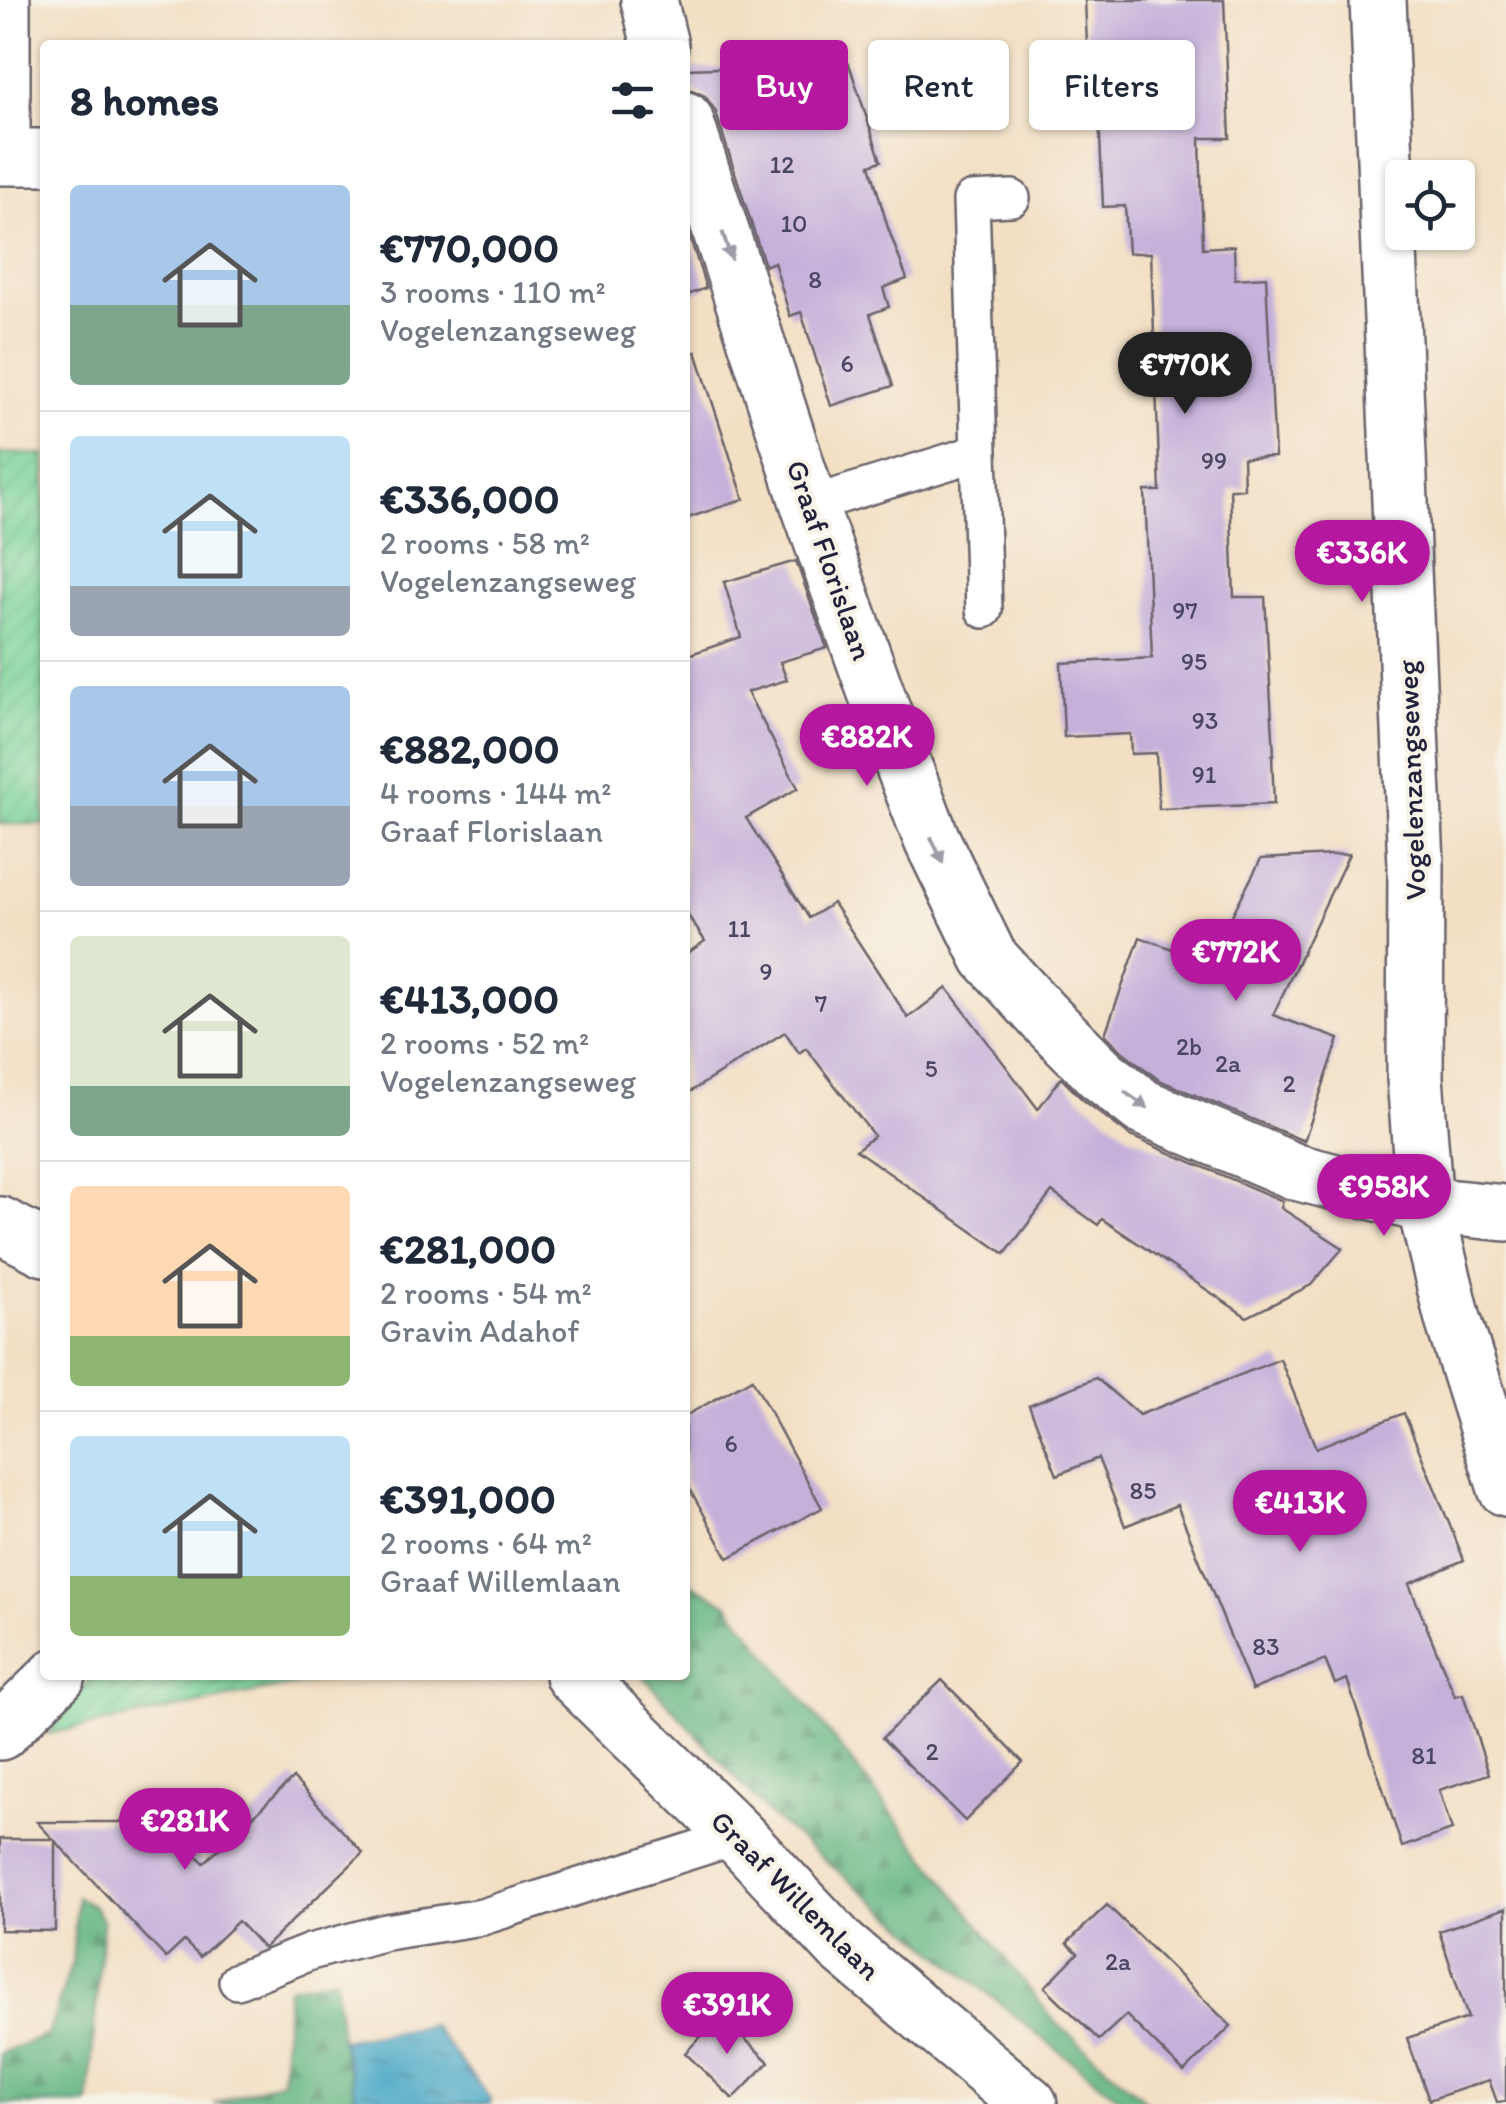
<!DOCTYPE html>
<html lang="en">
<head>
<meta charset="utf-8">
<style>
	body { margin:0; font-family:Itim,sans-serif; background:#f2f2f3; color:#1f2937; height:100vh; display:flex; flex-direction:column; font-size:38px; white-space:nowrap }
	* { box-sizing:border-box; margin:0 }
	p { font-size:32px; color:#747a83 }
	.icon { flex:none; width:55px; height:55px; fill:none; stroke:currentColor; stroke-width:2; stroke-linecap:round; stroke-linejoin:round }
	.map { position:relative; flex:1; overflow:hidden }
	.details { position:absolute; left:40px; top:40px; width:650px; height:1640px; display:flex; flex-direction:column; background:#fff; border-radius:10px; box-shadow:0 2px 8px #0004 }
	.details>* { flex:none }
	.top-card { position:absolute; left:720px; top:40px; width:635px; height:90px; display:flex; gap:20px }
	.controls { position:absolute; left:1385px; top:160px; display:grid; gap:20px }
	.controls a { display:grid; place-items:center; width:90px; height:90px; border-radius:10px; background:#fff; box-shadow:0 2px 8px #0004; font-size:50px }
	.price { position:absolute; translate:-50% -85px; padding:0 22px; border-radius:35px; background:#b5179e; color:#fff; font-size:32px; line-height:65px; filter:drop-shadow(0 2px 5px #0008) }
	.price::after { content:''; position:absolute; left:50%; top:60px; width:30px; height:22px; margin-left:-15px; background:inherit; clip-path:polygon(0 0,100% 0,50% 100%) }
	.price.on { background:#222; color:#fff }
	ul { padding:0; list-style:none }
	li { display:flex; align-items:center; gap:30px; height:250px; padding:0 30px }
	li+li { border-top:2px solid #e0e1e3 }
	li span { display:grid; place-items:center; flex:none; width:280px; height:200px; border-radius:10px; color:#555 }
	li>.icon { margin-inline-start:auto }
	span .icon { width:120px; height:120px; fill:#fffc; stroke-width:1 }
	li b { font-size:42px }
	h2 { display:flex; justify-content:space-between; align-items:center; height:120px; padding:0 30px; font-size:42px }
	.tag { padding:0 35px; border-radius:10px; background:#fff; box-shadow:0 2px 8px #0004; font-size:35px; line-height:90px }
	.tag.on { background:#b5179e; color:#fff }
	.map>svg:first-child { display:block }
	.forest { fill:url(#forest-firs); stroke:#426c5e; stroke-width:2.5 }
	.garden { fill:url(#garden-furrows); stroke:#4e7b6a; stroke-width:2.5 }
	.water { fill:url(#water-ripples); stroke:#356581; stroke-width:2.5 }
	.building { fill:#c5b0da }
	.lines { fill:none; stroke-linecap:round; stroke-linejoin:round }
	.lane-casing { stroke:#6b646b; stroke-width:40 }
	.street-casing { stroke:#6b646b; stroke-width:60 }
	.secondary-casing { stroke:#6b646b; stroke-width:60 }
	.lane { stroke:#fff; stroke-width:35 }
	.street { stroke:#fff; stroke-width:55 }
	.secondary { stroke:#fff; stroke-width:55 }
	.oneway { fill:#9c9ca7 }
	.labels { text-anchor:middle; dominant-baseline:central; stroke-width:8; stroke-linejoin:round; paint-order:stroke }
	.number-label { font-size:25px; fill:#4b4663 }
	.street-label { font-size:30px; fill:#22223b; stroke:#f7f3e8 }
</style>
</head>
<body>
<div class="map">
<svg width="1506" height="2104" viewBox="0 0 1506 2104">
	<defs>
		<pattern id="forest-firs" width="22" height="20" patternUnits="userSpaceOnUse" patternTransform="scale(2.5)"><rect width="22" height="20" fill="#63b682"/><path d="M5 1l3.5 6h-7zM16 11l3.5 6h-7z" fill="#51946c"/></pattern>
		<pattern id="garden-furrows" width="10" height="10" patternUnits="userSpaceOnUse" patternTransform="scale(2.5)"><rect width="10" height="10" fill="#7ad49a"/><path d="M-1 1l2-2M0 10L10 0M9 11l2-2" fill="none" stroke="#69b686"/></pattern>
		<pattern id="water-ripples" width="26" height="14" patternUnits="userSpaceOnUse" patternTransform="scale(2.5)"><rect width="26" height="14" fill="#48a8c7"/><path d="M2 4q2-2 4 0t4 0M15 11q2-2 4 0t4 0" fill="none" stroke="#3c88a3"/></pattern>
	</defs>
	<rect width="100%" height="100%" fill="#f7f3e8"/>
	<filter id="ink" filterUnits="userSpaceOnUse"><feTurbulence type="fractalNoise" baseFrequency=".01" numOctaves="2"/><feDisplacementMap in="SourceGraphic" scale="20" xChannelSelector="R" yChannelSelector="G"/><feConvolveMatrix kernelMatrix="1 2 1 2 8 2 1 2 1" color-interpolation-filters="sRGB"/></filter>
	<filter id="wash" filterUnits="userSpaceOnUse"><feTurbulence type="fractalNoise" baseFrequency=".0048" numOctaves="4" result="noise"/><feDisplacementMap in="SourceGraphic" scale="40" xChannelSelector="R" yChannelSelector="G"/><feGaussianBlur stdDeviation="2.25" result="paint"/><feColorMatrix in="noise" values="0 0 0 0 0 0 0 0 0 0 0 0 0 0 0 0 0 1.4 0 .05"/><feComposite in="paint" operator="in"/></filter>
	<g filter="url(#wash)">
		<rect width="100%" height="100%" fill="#f3dfc4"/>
		<g class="forest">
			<path d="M 685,1580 L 728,1604 L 1055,2022 L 1150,2104 L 1127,2104 L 1041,2037 L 771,1816 L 642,1675 L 685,1675 Z"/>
			<path d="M 77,1897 L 94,1906 L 103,1922 L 88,2104 L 0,2104 L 0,2053 L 48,2035 L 72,1962 Z"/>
			<path d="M 335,1978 L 341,2040 L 358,2104 L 214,2104 L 282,2080 L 288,1987 Z"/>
		</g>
		<g class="garden">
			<path d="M 0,453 L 45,455 L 45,824 L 0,824 Z"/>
			<path d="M 92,1675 L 343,1675 L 48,1734 Z"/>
		</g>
		<path class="water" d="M 431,2025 L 491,2100 L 490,2104 L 358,2104 L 341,2040 Z"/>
		<g id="blocks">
			<g class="building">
				<path d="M 1085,0 L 1224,0 L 1230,138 L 1200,138 L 1203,248 L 1234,246 L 1235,279 L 1266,277 L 1275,457 L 1243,458 L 1244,489 L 1230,489 L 1234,597 L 1265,597 L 1274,755 L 1272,755 L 1274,804 L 1159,809 L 1156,753 L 1131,754 L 1130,734 L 1064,737 L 1061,663 L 1152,658 L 1145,491 L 1160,491 L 1151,253 L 1128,253 L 1125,206 L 1103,207 L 1099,113 L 1090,113 Z"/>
				<path d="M 849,64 L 881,161 L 870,165 L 888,228 L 907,279 L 883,288 L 889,307 L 870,314 L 893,386 L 831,406 L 801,312 L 790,316 L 774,262 L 765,266 L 715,110 L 705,96 L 692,90 L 685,90 L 685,69 Z"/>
				<path d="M 685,222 L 706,288 L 685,296 Z"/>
				<path d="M 696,352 L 744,499 L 685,519 L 685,354 Z"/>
				<path d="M 796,561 L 827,648 L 780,662 L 787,680 L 747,692 L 798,788 L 746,818 L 809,918 L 833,903 L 908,1018 L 947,988 L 1038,1109 L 1061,1078 L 1082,1099 L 1130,1136 L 1283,1201 L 1281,1208 L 1343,1248 L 1311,1285 L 1247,1317 L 1102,1219 L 1098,1225 L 1052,1192 L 1005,1254 L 856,1150 L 874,1136 L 806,1048 L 799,1053 L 785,1032 L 685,1095 L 685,955 L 705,941 L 685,911 L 685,656 L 741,637 L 724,582 Z"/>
				<path d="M 1349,854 L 1273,1015 L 1339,1039 L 1304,1141 L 1159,1080 L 1122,1051 L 1105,1034 L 1140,937 L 1208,962 L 1261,859 Z"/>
				<path d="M 1280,1359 L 1316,1448 L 1404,1413 L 1464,1560 L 1409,1584 L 1455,1696 L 1463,1694 L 1489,1774 L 1439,1790 L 1452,1830 L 1402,1847 L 1347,1679 L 1335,1684 L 1325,1660 L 1252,1690 L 1177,1505 L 1125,1526 L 1098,1458 L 1057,1475 L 1029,1405 L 1096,1378 L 1139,1415 Z"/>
				<path d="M 752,1379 L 822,1508 L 728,1558 L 685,1480 L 685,1416 Z"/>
				<path d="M 942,1680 L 1023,1762 L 965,1821 L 882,1738 Z"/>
				<path d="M 293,1778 L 363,1853 L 265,1947 L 263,1948 L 238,1921 L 200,1957 L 184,1941 L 166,1958 L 55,1841 L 55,1931 L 0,1930 L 0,1839 L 53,1839 L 37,1822 L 120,1822 L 143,1799 L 204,1863 Z"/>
				<path d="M 1107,1905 L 1231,2026 L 1184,2072 L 1126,2015 L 1099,2040 L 1045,1987 L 1078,1953 L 1067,1943 Z"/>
				<path d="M 1506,1908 L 1506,2101 L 1497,2102 L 1489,2080 L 1429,2100 L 1407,2038 L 1468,2018 L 1439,1931 Z"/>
				<path d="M 721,2016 L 769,2062 L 733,2099 L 685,2053 Z"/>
			</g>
		</g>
	</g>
	<g filter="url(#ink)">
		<use href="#blocks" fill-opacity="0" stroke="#6b646b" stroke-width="2.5"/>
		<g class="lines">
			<defs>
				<g id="lane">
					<path d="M 809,505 L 977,453"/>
					<path d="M 984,610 L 971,200 L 1012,198"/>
					<path d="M 237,1981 L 310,1952 L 386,1932 L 482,1917 L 738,1836"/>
				</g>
				<g id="street">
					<path d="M 649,0 L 660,45"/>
					<path d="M 0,112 L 2,112 L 2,157 L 45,157"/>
					<path d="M 2,112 L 2,0"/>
					<path d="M 685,120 L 809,505 L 884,715 L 932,840 L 989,957 L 1044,1017 L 1101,1074 L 1143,1107 L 1296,1172 L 1425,1205 L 1506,1213"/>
					<path d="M 0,1225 L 45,1248"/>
					<path d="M 573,1675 L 738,1836 L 842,1947 L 1029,2104"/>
					<path d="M 0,1732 L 58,1675"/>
				</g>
				<path id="secondary" d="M 1378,0 L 1416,865 L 1415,1078 L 1425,1205 L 1453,1319 L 1506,1488"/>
			</defs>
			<use href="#lane" class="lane-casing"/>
			<use href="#street" class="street-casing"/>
			<use href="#secondary" class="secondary-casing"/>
			<use href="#lane" class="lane"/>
			<use href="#street" class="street"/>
			<use href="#secondary" class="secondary"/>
		</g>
		<defs><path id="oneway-solid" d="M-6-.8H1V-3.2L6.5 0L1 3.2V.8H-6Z" transform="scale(2.5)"/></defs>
		<g class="oneway">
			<use href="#oneway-solid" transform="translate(727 246) rotate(72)"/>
			<use href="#oneway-solid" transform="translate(937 850) rotate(65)"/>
			<use href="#oneway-solid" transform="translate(1136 1100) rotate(35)"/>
		</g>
	</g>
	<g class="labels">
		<g class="number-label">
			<text x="782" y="164">12</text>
			<text x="794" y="223">10</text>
			<text x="815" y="279">8</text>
			<text x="847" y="363">6</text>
			<text x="1214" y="460">99</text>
			<text x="1185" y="610">97</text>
			<text x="1194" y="661">95</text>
			<text x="1205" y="720">93</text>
			<text x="1204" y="774">91</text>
			<text x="739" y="928">11</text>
			<text x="766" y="971">9</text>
			<text x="821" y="1003">7</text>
			<text x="1189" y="1046">2b</text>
			<text x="1228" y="1063">2a</text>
			<text x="931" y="1068">5</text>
			<text x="1289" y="1083">2</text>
			<text x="731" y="1443">6</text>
			<text x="1143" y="1490">85</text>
			<text x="1266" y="1646">83</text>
			<text x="932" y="1751">2</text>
			<text x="1424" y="1755">81</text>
			<text x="1118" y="1961">2a</text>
		</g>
		<g class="street-label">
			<text transform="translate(830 560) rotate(71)">Graaf Florislaan</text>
			<text transform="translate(1411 780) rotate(-92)">Vogelenzangseweg</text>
			<text transform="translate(796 1895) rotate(45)">Graaf Willemlaan</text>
		</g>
	</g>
</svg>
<div class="controls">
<a><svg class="icon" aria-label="locate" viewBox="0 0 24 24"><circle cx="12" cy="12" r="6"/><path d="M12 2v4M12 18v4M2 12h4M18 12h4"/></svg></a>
</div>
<b class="price on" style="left:1185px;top:417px">€770K</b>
<b class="price" style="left:1362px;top:605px">€336K</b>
<b class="price" style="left:867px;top:789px">€882K</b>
<b class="price" style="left:1236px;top:1004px">€772K</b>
<b class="price" style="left:1384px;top:1239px">€958K</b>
<b class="price" style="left:1300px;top:1555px">€413K</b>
<b class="price" style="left:185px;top:1873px">€281K</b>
<b class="price" style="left:727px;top:2057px">€391K</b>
<div class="top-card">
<a class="tag on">Buy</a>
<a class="tag">Rent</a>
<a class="tag">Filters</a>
</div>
<section class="details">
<h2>8 homes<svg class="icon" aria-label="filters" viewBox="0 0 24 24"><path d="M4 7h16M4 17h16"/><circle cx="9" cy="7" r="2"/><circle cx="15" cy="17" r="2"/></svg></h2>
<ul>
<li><span style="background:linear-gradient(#a9c7e8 60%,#7fa58c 0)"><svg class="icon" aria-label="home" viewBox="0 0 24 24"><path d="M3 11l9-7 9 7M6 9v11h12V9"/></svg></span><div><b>€770,000</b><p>3 rooms · 110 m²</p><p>Vogelenzangseweg</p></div></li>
<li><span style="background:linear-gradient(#bfe0f5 75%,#9aa5b1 0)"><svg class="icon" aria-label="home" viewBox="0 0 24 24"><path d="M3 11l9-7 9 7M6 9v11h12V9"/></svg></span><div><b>€336,000</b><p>2 rooms · 58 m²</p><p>Vogelenzangseweg</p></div></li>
<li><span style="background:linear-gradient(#a9c7e8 60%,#9aa5b1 0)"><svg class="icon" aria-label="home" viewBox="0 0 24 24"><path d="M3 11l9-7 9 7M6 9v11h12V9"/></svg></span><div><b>€882,000</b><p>4 rooms · 144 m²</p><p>Graaf Florislaan</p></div></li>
<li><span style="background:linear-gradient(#dfe7d0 75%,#7fa58c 0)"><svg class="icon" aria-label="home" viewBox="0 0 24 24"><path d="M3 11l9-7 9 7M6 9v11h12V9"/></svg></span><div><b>€413,000</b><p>2 rooms · 52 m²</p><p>Vogelenzangseweg</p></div></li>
<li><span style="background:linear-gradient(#ffd9b3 75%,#8fb573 0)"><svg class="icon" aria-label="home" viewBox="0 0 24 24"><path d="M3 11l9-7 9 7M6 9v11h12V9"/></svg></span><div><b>€281,000</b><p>2 rooms · 54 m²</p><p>Gravin Adahof</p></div></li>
<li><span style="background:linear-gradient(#bfe0f5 70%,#8fb573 0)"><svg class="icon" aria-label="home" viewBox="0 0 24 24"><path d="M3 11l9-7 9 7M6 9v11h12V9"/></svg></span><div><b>€391,000</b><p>2 rooms · 64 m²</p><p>Graaf Willemlaan</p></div></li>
</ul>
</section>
</div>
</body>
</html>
